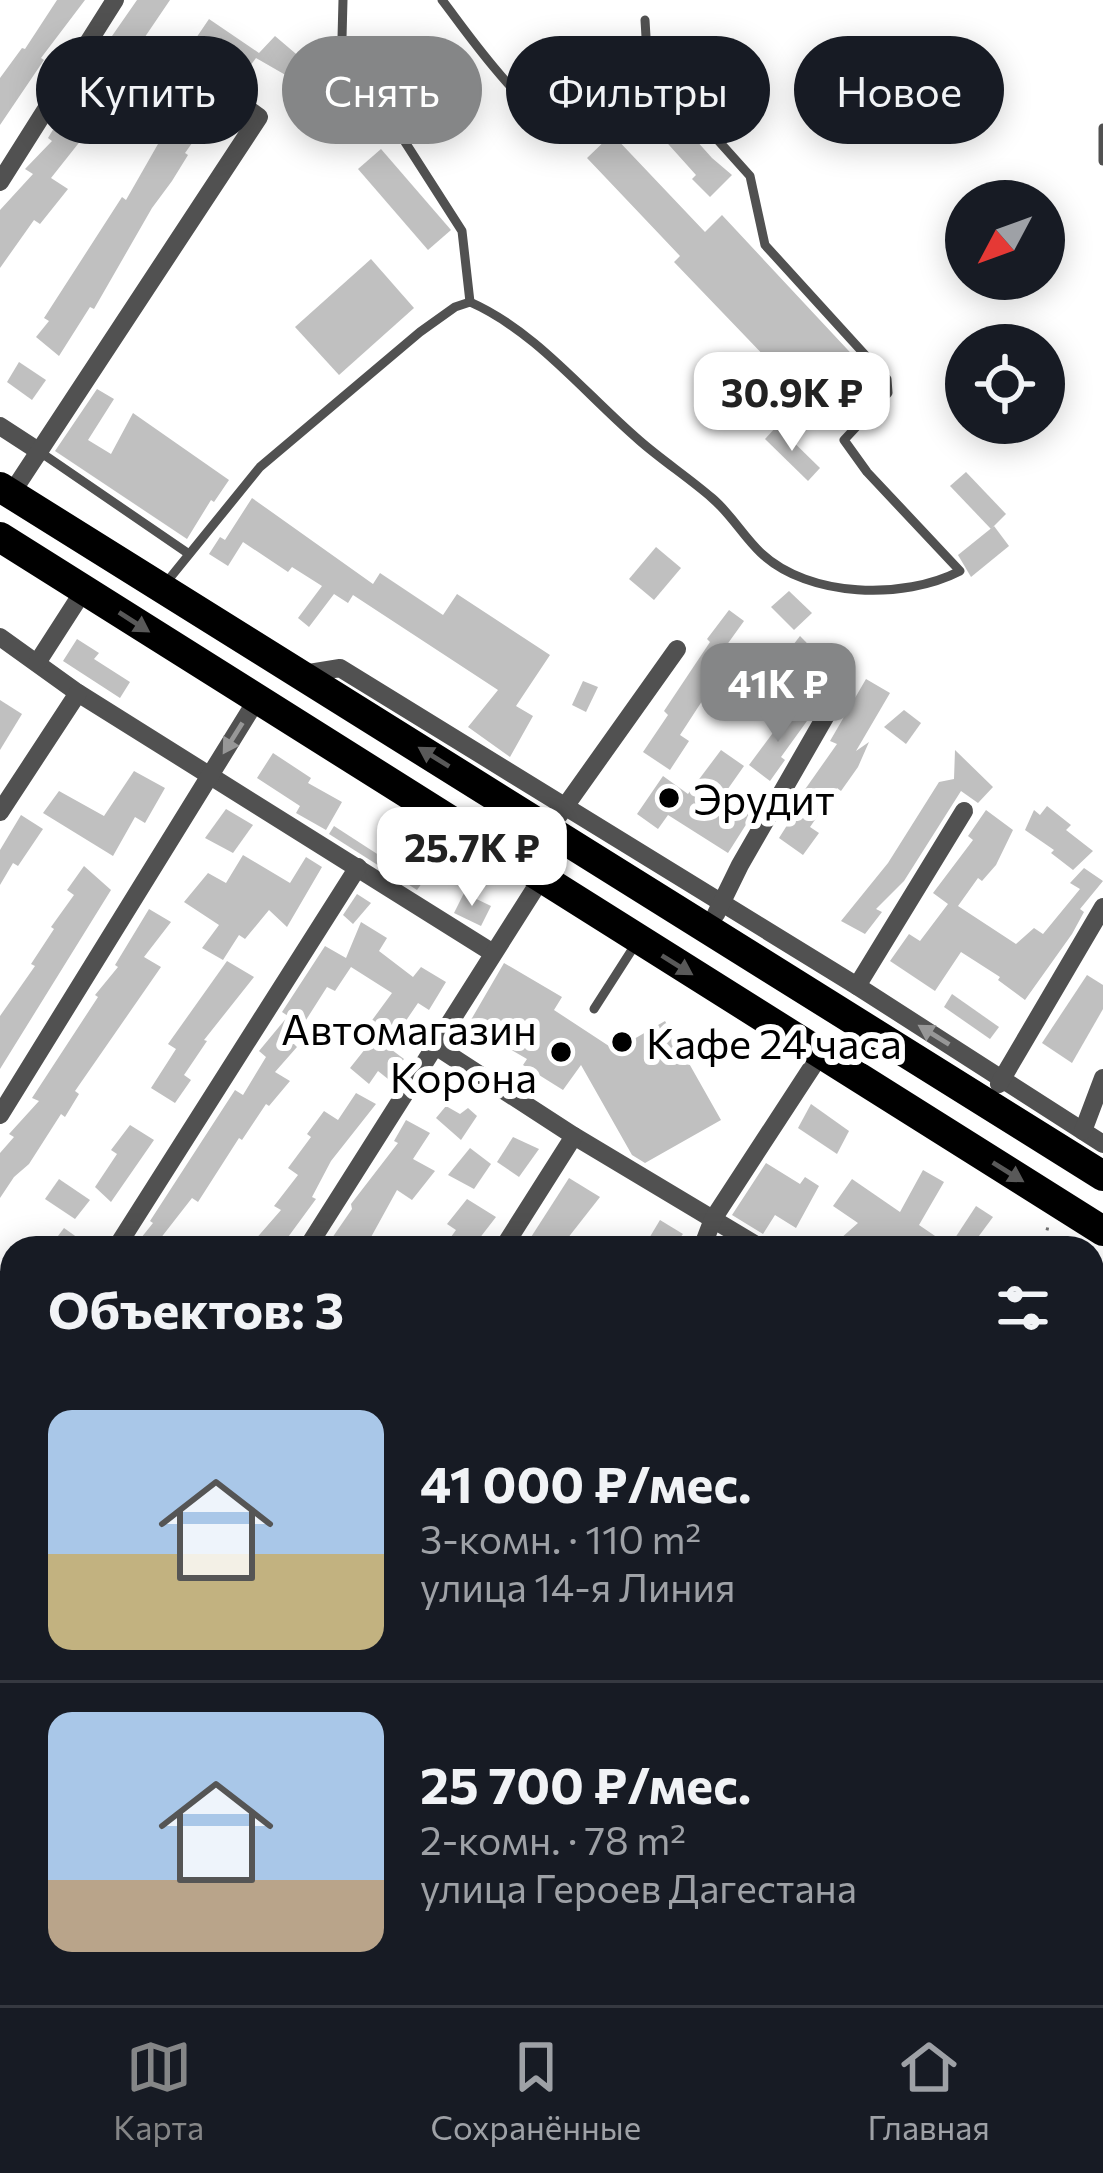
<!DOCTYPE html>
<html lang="ru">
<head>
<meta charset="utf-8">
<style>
	body { margin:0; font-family:Commissioner,sans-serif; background:#242831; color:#f1f3f6; height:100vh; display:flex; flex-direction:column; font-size:45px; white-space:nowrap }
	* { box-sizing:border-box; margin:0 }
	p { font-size:39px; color:#9ea1a6 }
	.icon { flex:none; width:66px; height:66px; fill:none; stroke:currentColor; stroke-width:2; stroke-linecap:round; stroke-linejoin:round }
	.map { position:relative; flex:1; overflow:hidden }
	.side { position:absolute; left:0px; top:1236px; width:1104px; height:771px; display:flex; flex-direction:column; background:#171b24; border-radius:36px 36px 0 0; box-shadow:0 6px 30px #0003 }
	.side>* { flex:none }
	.guide { position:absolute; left:36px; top:36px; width:1032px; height:108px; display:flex; gap:24px }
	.needle { width:78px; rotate:229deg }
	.tools { position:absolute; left:945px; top:180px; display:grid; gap:24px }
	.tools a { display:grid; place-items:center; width:120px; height:120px; border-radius:50%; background:#171b24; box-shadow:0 6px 30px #0003; font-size:60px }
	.price { position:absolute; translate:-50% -102px; padding:0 27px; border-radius:24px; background:#fff; color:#222; font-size:39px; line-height:78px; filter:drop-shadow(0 3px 6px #0008) }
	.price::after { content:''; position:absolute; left:50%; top:72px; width:36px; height:27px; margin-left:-18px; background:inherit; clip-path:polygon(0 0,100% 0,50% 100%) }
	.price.active { background:#858687; color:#fff }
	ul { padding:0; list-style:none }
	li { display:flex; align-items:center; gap:36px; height:300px; padding:0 48px }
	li+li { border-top:3px solid #363941 }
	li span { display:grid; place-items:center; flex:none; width:336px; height:240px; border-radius:24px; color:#555 }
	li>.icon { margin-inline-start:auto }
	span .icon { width:144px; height:144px; fill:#fffc; stroke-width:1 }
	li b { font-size:51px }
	h2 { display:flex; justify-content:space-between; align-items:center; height:144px; padding:0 48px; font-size:51px }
	.pill { padding:0 42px; border-radius:54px; background:#171b24; box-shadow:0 6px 30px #0003; font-size:42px; line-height:108px }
	.pill.active { background:#858687; color:#fff }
	.tab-bar { display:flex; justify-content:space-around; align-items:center; height:168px; border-top:3px solid #363941; background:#171b24; font-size:33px; color:#9ea1a6 }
	.tab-bar a { display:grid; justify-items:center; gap:6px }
	.tab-bar .active { color:#858687 }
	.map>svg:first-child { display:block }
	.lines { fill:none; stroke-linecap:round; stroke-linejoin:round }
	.canal { stroke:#9f9f9f; stroke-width:18 }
	.building { fill:#c0c0c0 }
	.path { stroke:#737373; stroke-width:3; stroke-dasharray:3 6; stroke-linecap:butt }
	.lane { stroke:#515151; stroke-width:9 }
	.street { stroke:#515151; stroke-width:18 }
	.secondary { stroke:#1e1e1e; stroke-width:24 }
	.primary { stroke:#000; stroke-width:30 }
	.oneway { fill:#595959 }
	.oneway2 { fill:#979797 }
	.poi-dot { fill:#000; stroke:#fff; stroke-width:4.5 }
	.labels { text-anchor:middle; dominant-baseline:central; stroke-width:12; stroke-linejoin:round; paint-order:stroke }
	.poi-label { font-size:42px; fill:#000; stroke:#fff; text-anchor:start }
</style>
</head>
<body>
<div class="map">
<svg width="1103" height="2005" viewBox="0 0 1103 2005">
	<rect width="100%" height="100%" fill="#fff"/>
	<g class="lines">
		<g class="canal">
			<path d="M 0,1801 L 12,1806"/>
			<path d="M 438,1995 L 451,2005"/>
		</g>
	</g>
	<g class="building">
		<path d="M 57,0 L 85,0 L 41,58 L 44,60 L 0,125 L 0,78 L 22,48 L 25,49 Z"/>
		<path d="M 137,0 L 170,0 L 132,56 L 138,60 L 118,89 L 113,85 L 85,128 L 89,130 L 51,178 L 68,189 L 40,224 L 34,220 L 0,268 L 0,210 L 33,174 L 25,169 L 52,141 L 48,138 L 69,103 L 118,40 L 112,36 Z"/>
		<path d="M 209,19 L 259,53 L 275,36 L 302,59 L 289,77 L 256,58 L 238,82 L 214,65 L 216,62 L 190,47 Z"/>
		<path d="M 652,91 L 712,158 L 732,175 L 710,197 L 692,179 L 696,175 L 634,106 Z"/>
		<path d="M 183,94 L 212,115 L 185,153 L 188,155 L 172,181 L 152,208 L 94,309 L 90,307 L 59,356 L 36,337 L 49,321 L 44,318 L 122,197 L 126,200 L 170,123 L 165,119 Z"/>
		<path d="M 612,134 L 705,232 L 722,215 L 861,364 L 815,409 L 674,262 L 680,256 L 587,158 Z"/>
		<path d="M 381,149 L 451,230 L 428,250 L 358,169 Z"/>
		<path d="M 371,259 L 414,308 L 339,375 L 295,327 Z"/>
		<path d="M 19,362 L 46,380 L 32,400 L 7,382 Z"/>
		<path d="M 97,389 L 114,399 L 88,440 L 111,454 L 133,413 L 229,480 L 214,502 L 211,500 L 187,539 L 55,451 Z"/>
		<path d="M 777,426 L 820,468 L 808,481 L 765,439 Z"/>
		<path d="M 966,472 L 1006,514 L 991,529 L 950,486 Z"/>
		<path d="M 252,498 L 373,584 L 380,573 L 443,615 L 457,594 L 550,655 L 516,706 L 533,716 L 510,757 L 468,727 L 498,690 L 353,595 L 348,603 L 334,594 L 309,627 L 298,618 L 322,586 L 292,567 L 288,572 L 243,542 L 228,566 L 209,554 L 220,537 L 225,540 Z"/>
		<path d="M 994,526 L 1009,546 L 971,577 L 958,555 Z"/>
		<path d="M 656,547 L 681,568 L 654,600 L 629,579 Z"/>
		<path d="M 789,591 L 812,613 L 794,630 L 771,607 Z"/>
		<path d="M 729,610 L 744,621 L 716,660 L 737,675 L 718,702 L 706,695 L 680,735 L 689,741 L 670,770 L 643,752 L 668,715 L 664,711 L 710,642 L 707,639 Z"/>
		<path d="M 800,636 L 842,679 L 823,693 L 787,653 Z"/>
		<path d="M 77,639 L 99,653 L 94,659 L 130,682 L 120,698 L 63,661 Z"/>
		<path d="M 866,679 L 890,693 L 856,751 L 869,742 L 858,767 L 841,791 L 837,788 L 810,827 L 819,833 L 803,855 L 779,838 L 798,808 L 794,805 L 837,744 L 830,741 Z"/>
		<path d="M 583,681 L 598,687 L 586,712 L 572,705 Z"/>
		<path d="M 0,700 L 22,714 L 0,750 Z"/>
		<path d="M 794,709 L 807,721 L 781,757 L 785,760 L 770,781 L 749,765 L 775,730 L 771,727 Z"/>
		<path d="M 904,710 L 921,723 L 906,744 L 884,727 Z"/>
		<path d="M 721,750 L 744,766 L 725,793 L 754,812 L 728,853 L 668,815 L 658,829 L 637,814 L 663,776 L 688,794 Z"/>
		<path d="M 955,750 L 993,787 L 978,803 L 961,791 L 904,881 L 876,909 L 882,912 L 865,934 L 841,921 L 888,863 L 939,782 L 954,779 Z"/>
		<path d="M 273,753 L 311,778 L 308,783 L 342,802 L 326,830 L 296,813 L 300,806 L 257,778 Z"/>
		<path d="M 134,771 L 165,788 L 145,823 L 135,817 L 113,856 L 43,813 L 59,791 L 104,816 Z"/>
		<path d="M 1047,806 L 1071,825 L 1066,830 L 1093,851 L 1073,870 L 1051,853 L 1054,850 L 1025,830 L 1034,810 L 1040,815 Z"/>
		<path d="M 226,809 L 253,825 L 233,853 L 205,838 Z"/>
		<path d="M 986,810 L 1013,830 L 996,865 L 982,881 L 978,878 L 958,906 L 1016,944 L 1034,928 L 1043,934 L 1080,889 L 1070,883 L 1084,868 L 1103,881 L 1080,909 L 1084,912 L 1072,934 L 1025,1000 L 998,980 L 1000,977 L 961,952 L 935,991 L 890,961 L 909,934 L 920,941 L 948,904 L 933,893 L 973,840 L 968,836 Z"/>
		<path d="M 21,815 L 43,829 L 18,866 L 13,863 L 0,885 L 0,850 Z"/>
		<path d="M 334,826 L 422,883 L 417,890 L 329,834 Z"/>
		<path d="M 243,855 L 290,883 L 306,857 L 322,867 L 287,927 L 269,910 L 245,939 L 239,935 L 223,960 L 202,948 L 219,925 L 184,902 L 208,873 L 226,883 Z"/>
		<path d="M 84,866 L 111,890 L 0,1069 L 0,1016 L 35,966 L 31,964 L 54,929 L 51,927 L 74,895 L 67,890 Z"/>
		<path d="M 464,893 L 491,906 L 481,926 L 454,913 Z"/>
		<path d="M 357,894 L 371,903 L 353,924 L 343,915 Z"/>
		<path d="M 149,909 L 171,922 L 144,957 L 161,967 L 75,1091 L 79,1094 L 65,1117 L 61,1114 L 29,1164 L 14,1177 L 0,1198 L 0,1153 L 14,1137 L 9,1134 L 39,1101 L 32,1098 L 98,997 L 95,995 L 118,967 L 115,965 Z"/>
		<path d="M 361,922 L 387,938 L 379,951 L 413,977 L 421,967 L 446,982 L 429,1010 L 418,1003 L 388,1047 L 404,1059 L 388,1079 L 378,1071 L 369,1084 L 350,1068 L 381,1029 L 370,1023 L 392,993 L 351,967 L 335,991 L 327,987 L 292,1042 L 297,1047 L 275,1072 L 290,1081 L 269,1106 L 266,1104 L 242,1140 L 239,1138 L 198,1202 L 192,1198 L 153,1248 L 133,1248 L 153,1223 L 150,1221 L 235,1090 L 243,1095 L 266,1057 L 259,1051 L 288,1016 L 282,1012 L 325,946 L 346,958 Z"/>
		<path d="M 227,961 L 254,977 L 204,1040 L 207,1041 L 184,1075 L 191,1080 L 175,1103 L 151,1088 L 176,1049 L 168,1044 Z"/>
		<path d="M 504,963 L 562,997 L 554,1010 L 615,1050 L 665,1021 L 721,1120 L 645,1163 L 632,1155 L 581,1065 L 563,1090 L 523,1065 L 527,1059 L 468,1025 Z"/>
		<path d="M 1087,975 L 1103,985 L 1103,1009 L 1072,1063 L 1042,1043 Z"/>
		<path d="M 952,994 L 999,1027 L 990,1039 L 944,1007 Z"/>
		<path d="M 356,1093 L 376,1104 L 331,1161 L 312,1197 L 316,1199 L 280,1248 L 248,1248 L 281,1210 L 274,1206 L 298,1175 L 288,1168 L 311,1137 L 307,1134 L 324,1111 L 338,1120 Z"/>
		<path d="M 811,1104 L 849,1131 L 837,1154 L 798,1128 Z"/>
		<path d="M 446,1106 L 460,1114 L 468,1108 L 477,1116 L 461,1140 L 436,1118 Z"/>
		<path d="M 406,1120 L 430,1133 L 413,1159 L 435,1171 L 412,1200 L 397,1190 L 365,1248 L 341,1248 L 330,1241 L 352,1209 L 351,1204 L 398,1143 L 394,1141 Z"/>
		<path d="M 130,1125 L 154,1140 L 111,1202 L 95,1187 L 117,1154 L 111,1150 Z"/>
		<path d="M 513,1137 L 539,1149 L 519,1177 L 497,1162 Z"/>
		<path d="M 470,1148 L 491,1164 L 474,1189 L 448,1175 Z"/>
		<path d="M 766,1163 L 800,1184 L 805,1177 L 819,1186 L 796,1228 L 775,1215 L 763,1234 L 732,1215 Z"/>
		<path d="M 923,1170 L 944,1182 L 919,1225 L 938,1238 L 931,1248 L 830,1248 L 858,1223 L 833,1206 L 852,1179 L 900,1212 Z"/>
		<path d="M 569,1178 L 600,1197 L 560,1248 L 524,1248 Z"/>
		<path d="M 59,1179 L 90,1200 L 75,1219 L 45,1199 Z"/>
		<path d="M 467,1199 L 496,1217 L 472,1248 L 443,1248 L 456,1230 L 447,1224 Z"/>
		<path d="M 976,1206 L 993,1217 L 970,1248 L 955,1238 Z"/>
		<path d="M 660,1220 L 683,1234 L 672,1248 L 661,1248 L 648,1240 Z"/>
		<path d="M 64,1228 L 92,1248 L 49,1248 Z"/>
	</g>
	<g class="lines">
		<path class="path" d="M 1043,1248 L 1048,1226"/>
		<g class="lane">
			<path d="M 343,0 L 342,38 L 346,50 L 390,106 L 405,142 L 462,231 L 470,302"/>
			<path d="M 442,0 C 465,29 546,151 587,128 C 609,115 629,89 648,71 L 645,20"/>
			<path d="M 1103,128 L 1103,161"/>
			<path d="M 470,302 C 536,331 586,395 640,441 C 663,461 689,478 712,498 C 731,514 743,536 761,553 C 809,598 904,600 960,571 L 867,472 L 844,440 L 888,393 L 887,379 L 765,245 L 750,176 L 680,98 L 648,71"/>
			<path d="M 40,452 L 189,554"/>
			<path d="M 165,584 L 260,467 L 420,332 L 455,307 L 470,302"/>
			<path d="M 594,1009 L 635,945"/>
		</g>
		<g class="street">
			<path d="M 0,182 L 115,0"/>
			<path d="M 0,426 L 40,452"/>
			<path d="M 11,494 L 259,117 L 177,57"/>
			<path d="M 0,637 L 78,693 L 493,953"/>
			<path d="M 37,663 L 84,590"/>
			<path d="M 303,674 L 340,668 L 857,986 L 1103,1144"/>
			<path d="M 0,812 L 78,693"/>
			<path d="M 559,815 L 677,649"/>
			<path d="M 716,914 L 740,865 L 836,698"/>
			<path d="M 857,986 L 964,811"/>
			<path d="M 437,1047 L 574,1136 L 761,1248"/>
			<path d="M 999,1084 L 1103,907"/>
			<path d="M 0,1115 L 256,701"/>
			<path d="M 1083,1131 L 1103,1078"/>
			<path d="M 116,1248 L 358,867"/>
			<path d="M 307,1248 L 541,879"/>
			<path d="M 503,1248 L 574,1136"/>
			<path d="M 702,1248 L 713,1219 L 820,1055"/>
			<path d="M 0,1431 L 12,1412"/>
			<path d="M 1092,1465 L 1103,1472"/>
			<path d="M 1092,1556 L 1103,1538"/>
			<path d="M 1092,1879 L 1103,1863"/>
			<path d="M 0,1917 L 12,1922"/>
			<path d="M 1092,1992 L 1103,1998"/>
			<path d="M 71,1995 L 72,2005"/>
			<path d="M 191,1995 L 192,2005"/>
			<path d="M 204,1995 L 230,2005"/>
			<path d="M 783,2005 L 790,1995"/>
			<path d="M 1007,2005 L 1014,1995"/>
		</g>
		<g class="secondary">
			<path d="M 0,1774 L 12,1779"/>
			<path d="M 0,1819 L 12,1823"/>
			<path d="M 408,1995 L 421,2005"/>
			<path d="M 471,1995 L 484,2005"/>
		</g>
		<g class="primary">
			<path d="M 0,487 L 1103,1176"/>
			<path d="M 0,537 L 1103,1231"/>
		</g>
	</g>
	<defs><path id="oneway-solid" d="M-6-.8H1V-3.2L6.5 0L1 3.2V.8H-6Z" transform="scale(3)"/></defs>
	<g class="oneway">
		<use href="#oneway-solid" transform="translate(134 622) rotate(33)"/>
		<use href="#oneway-solid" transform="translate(434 757) rotate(-148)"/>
		<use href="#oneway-solid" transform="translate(677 965) rotate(32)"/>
		<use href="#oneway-solid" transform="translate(1008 1172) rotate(32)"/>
	</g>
	<g class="oneway2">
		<use href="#oneway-solid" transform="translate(233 738) rotate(122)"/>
		<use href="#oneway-solid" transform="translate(934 1035) rotate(-148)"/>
	</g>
	<g class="poi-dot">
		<circle cx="669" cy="798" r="12"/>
		<circle cx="622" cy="1042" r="12"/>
		<circle cx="561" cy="1052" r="12"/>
	</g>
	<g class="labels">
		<g class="poi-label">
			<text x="693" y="798">Эрудит</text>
			<text x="537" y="1028" text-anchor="end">Автомагазин<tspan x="537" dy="48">Корона</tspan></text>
			<text x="646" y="1042">Кафе 24 часа</text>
		</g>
	</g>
</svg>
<div class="tools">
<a><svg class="needle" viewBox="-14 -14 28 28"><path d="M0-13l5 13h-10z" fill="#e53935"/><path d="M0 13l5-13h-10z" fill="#9ea1a6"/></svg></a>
<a><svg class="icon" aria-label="locate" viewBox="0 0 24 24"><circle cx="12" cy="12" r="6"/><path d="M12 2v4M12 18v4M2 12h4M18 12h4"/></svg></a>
</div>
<b class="price" style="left:792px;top:454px">30.9K ₽</b>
<b class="price active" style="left:778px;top:745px">41K ₽</b>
<b class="price" style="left:472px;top:909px">25.7K ₽</b>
<div class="guide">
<a class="pill">Купить</a>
<a class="pill active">Снять</a>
<a class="pill">Фильтры</a>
<a class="pill">Новое</a>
</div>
<section class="side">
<h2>Объектов: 3<svg class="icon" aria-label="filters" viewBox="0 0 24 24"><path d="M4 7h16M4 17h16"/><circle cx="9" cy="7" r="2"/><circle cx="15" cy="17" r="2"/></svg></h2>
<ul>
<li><span style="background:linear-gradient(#a9c7e8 60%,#c2b280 0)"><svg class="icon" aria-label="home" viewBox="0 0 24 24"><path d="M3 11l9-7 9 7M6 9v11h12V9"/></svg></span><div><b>41 000 ₽/мес.</b><p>3-комн. · 110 m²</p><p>улица 14-я Линия</p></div></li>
<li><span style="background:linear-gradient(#a9c7e8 70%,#b9a48a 0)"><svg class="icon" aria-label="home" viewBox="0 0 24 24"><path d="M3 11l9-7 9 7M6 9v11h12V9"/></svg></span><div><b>25 700 ₽/мес.</b><p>2-комн. · 78 m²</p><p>улица Героев Дагестана</p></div></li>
</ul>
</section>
</div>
<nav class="tab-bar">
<a class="active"><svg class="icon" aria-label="map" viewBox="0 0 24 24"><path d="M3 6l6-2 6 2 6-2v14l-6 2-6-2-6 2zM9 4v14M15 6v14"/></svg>Карта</a>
<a><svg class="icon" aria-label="saved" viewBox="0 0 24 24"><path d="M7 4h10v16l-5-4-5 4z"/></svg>Сохранённые</a>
<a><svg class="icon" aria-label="home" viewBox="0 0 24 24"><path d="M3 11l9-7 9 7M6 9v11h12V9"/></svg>Главная</a>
</nav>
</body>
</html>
